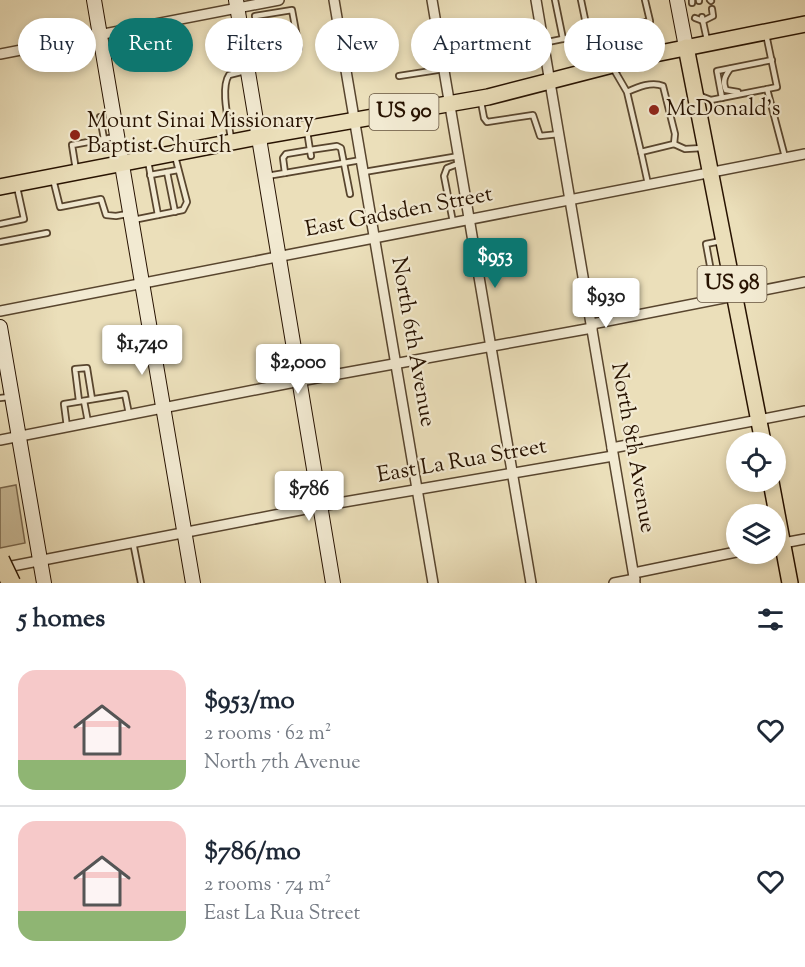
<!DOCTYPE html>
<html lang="en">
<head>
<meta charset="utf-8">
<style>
	body { margin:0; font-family:"Sorts Mill Goudy",serif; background:#f6f6f7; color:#1f2937; height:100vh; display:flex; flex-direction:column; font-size:22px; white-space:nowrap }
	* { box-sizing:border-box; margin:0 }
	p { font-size:20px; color:#747a83 }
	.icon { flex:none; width:33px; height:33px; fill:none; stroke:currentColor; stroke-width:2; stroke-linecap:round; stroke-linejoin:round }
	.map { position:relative; height:583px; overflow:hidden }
	.side { display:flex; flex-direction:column; background:#fff; flex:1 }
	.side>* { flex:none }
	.top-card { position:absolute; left:18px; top:18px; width:770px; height:54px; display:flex; gap:12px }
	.fabs { position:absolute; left:726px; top:432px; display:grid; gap:12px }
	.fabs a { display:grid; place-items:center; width:60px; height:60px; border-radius:50%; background:#fff; box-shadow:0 3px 9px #0003; font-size:30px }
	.price { position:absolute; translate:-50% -51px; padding:0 14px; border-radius:6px; background:#fff; color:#222; font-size:20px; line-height:39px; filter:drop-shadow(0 2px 3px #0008) }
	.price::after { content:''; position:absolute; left:50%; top:36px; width:18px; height:14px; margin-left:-9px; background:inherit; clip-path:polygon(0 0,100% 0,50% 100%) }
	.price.selected { background:#0f766e; color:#fff }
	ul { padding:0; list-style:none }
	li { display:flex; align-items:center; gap:18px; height:150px; padding:0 18px }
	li+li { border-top:2px solid #e0e1e3 }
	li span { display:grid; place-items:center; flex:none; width:168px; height:120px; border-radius:18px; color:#555 }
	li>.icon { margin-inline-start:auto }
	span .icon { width:72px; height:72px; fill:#fffc; stroke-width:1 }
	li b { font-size:26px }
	h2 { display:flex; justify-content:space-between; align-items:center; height:72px; padding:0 18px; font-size:26px }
	.tag { padding:0 21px; border-radius:27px; background:#fff; box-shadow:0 3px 9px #0003; font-size:21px; line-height:54px }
	.tag.selected { background:#0f766e; color:#fff }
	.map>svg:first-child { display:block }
	.green { fill:#cabc9a; stroke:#78674d; stroke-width:1.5 }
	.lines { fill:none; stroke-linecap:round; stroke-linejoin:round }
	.lane-casing { stroke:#58452e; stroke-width:8 }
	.street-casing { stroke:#58452e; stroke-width:12 }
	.secondary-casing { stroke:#271200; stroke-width:16 }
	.primary-casing { stroke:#271200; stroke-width:18 }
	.lane { stroke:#f2ead2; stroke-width:4.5 }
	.street { stroke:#f2ead2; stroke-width:9 }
	.secondary { stroke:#f2ead2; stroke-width:14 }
	.primary { stroke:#ebdfba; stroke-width:15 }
	.highway-bridge-casing { stroke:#271200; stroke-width:21; stroke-linecap:butt }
	.highway-bridge { stroke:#ebdfba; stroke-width:18 }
	.poi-dot { fill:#8f2418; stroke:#f2ead2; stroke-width:2 }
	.labels { text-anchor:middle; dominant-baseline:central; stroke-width:4.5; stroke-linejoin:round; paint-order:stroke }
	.shield { fill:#f2ead2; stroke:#64533f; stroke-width:1.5 }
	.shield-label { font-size:21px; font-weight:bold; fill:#271200 }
	.poi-label { font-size:22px; fill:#271200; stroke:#f2ead2; text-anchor:start }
	.street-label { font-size:22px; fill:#271200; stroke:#f2ead2 }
</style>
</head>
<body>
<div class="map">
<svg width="805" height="583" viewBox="0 0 805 583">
	<rect width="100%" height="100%" fill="#ebdfba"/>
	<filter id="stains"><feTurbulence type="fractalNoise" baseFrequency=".00333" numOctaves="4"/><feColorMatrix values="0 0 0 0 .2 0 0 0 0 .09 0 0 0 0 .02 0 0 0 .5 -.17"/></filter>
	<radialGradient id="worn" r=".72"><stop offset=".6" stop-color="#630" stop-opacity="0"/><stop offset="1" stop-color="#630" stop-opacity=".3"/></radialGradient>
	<path class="green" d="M 16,485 L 25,543 L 0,548 L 0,488 Z"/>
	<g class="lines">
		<defs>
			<g id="lane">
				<path d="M 555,0 L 563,39"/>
				<path d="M 581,0 L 591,48 L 601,55 L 603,63"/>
				<path d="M 699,0 L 699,1"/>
				<path d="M 710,0 L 711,1"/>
				<path d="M 692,3 L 692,0"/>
				<path d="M 702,17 L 707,40"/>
				<path d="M 695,18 L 703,21 L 713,16 L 712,9"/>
				<path d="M 543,43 L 650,21 L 645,0"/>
				<path d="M 246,45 L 260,43 L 255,16 L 292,10 L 299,48"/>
				<path d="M 587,68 L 586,56 L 591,48"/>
				<path d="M 613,68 L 627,92 L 641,152 L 674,144 L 675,134 L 663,86 C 652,81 638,87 627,92"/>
				<path d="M 730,69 C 725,76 722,81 726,90 L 738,92"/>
				<path d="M 399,76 L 444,69"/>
				<path d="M 767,89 L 785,157"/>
				<path d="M 698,95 L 711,100 L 777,87 L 766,34"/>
				<path d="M 722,98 L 717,71 L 772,60"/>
				<path d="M 481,102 L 484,118 L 487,122 L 533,115 L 540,136 L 559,134"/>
				<path d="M 100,117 L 104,139"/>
				<path d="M 231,139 C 229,123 220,88 229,75 L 245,71"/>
				<path d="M 674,144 L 685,149 L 703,148"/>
				<path d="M 641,152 L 648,184"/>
				<path d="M 311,156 L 310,150 L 337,146 L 341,148 L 350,194"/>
				<path d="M 148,161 L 158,215"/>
				<path d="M 76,170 L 72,145 L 115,137"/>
				<path d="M 167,172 L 175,212"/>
				<path d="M 364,172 L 459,156"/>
				<path d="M 285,173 L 361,160"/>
				<path d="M 150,175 L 178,170"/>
				<path d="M 267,176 L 285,173 L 283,158 L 286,154 L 310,150 L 307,131"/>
				<path d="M 53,179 L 60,207 L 101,199 L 106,215 L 116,216 L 127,214"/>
				<path d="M 133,220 L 183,210 L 187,202 L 175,156"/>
				<path d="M 453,222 L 444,176 L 447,168 L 460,163"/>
				<path d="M 0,224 L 24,219 L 17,187"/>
				<path d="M 0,242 L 47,233"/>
				<path d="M 705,301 L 703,291 L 711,289 L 713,282 L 706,244 L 721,241"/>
				<path d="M 0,398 L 9,397"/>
				<path d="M 79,401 L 75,369 L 87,368 L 92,399"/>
				<path d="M 84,401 L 88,422"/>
				<path d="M 67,427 L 64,404 L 125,394 L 129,414"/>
				<path d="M 133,542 L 141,583"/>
			</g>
			<g id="street">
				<path d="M 334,0 L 433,583"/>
				<path d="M 432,0 L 531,583"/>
				<path d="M 536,0 L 635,583"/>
				<path d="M 0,54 L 279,0"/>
				<path d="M 0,311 L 805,154"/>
				<path d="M 592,324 L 805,282"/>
				<path d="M 0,440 L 300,381 L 592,328"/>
				<path d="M 612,448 L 805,411"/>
				<path d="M 778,544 L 805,539"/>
				<path d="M 2,568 L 321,506 L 613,456"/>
				<path d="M 634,573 L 736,552"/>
				<path d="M 614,583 L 635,579"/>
			</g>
			<g id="secondary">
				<path d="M 94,0 L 193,583"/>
				<path d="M 236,0 L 333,583"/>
				<path d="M 677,0 L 686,47"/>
				<path d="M 0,327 L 44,583"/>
			</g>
			<g id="primary">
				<path d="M 686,47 L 763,442"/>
				<path d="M 0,187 L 258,137 L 488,97 L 655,54 L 805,24"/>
				<path d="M 771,482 L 790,583"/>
			</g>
		</defs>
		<use href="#lane" class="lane-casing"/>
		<use href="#street" class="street-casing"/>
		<use href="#secondary" class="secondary-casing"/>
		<use href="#primary" class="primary-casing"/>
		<use href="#lane" class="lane"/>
		<use href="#street" class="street"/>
		<use href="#secondary" class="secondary"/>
		<use href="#primary" class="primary"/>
		<defs>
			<path id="highway-bridge" d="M 0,560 L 11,583"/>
		</defs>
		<use href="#highway-bridge" class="highway-bridge-casing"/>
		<use href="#highway-bridge" class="highway-bridge"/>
	</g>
	<g class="poi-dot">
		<circle cx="654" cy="110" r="6"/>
		<circle cx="75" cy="135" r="6"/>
	</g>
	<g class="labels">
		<g class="shield">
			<rect x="369.5" y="94" width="69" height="36" rx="4.5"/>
			<rect x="697.5" y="266" width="69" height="36" rx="4.5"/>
		</g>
		<g class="shield-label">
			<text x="404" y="112">US 90</text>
			<text x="732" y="284">US 98</text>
		</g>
		<g class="poi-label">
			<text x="666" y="110">McDonald's</text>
			<text x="87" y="122">Mount Sinai Missionary<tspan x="87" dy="25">Baptist Church</tspan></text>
		</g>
		<g class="street-label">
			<text transform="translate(399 213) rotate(-11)">East Gadsden Street</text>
			<text transform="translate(412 342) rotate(80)">North 6th Avenue</text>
			<text transform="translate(632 448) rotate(80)">North 8th Avenue</text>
			<text transform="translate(462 462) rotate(-10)">East La Rua Street</text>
		</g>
	</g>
	<rect width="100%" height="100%" filter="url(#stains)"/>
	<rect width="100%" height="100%" fill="url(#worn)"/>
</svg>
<div class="fabs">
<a><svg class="icon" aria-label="locate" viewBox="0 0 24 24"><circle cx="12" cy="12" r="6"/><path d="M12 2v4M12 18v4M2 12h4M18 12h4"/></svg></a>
<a><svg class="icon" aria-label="layers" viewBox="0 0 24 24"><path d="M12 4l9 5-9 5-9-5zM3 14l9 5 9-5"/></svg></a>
</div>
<b class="price selected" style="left:495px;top:289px">$953</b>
<b class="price" style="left:606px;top:329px">$930</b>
<b class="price" style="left:142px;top:376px">$1,740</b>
<b class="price" style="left:298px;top:395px">$2,000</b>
<b class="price" style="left:309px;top:522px">$786</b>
<div class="top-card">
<a class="tag">Buy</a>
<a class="tag selected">Rent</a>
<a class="tag">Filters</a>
<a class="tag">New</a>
<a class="tag">Apartment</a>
<a class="tag">House</a>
</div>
</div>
<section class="side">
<h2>5 homes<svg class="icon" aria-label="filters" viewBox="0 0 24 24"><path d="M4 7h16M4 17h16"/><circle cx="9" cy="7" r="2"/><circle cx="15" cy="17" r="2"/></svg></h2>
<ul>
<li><span style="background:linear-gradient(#f6c9c9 75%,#8fb573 0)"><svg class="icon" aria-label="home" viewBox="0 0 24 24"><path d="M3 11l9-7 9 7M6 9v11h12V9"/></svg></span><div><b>$953/mo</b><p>2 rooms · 62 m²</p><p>North 7th Avenue</p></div><svg class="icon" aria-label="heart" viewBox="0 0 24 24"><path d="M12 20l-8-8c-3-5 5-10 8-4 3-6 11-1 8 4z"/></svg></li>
<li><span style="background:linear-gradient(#f6c9c9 75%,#8fb573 0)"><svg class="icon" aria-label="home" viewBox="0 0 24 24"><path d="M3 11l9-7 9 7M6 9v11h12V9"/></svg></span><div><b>$786/mo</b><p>2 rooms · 74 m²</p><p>East La Rua Street</p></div><svg class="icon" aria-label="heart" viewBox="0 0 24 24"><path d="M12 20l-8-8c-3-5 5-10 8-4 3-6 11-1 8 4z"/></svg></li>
</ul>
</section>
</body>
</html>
